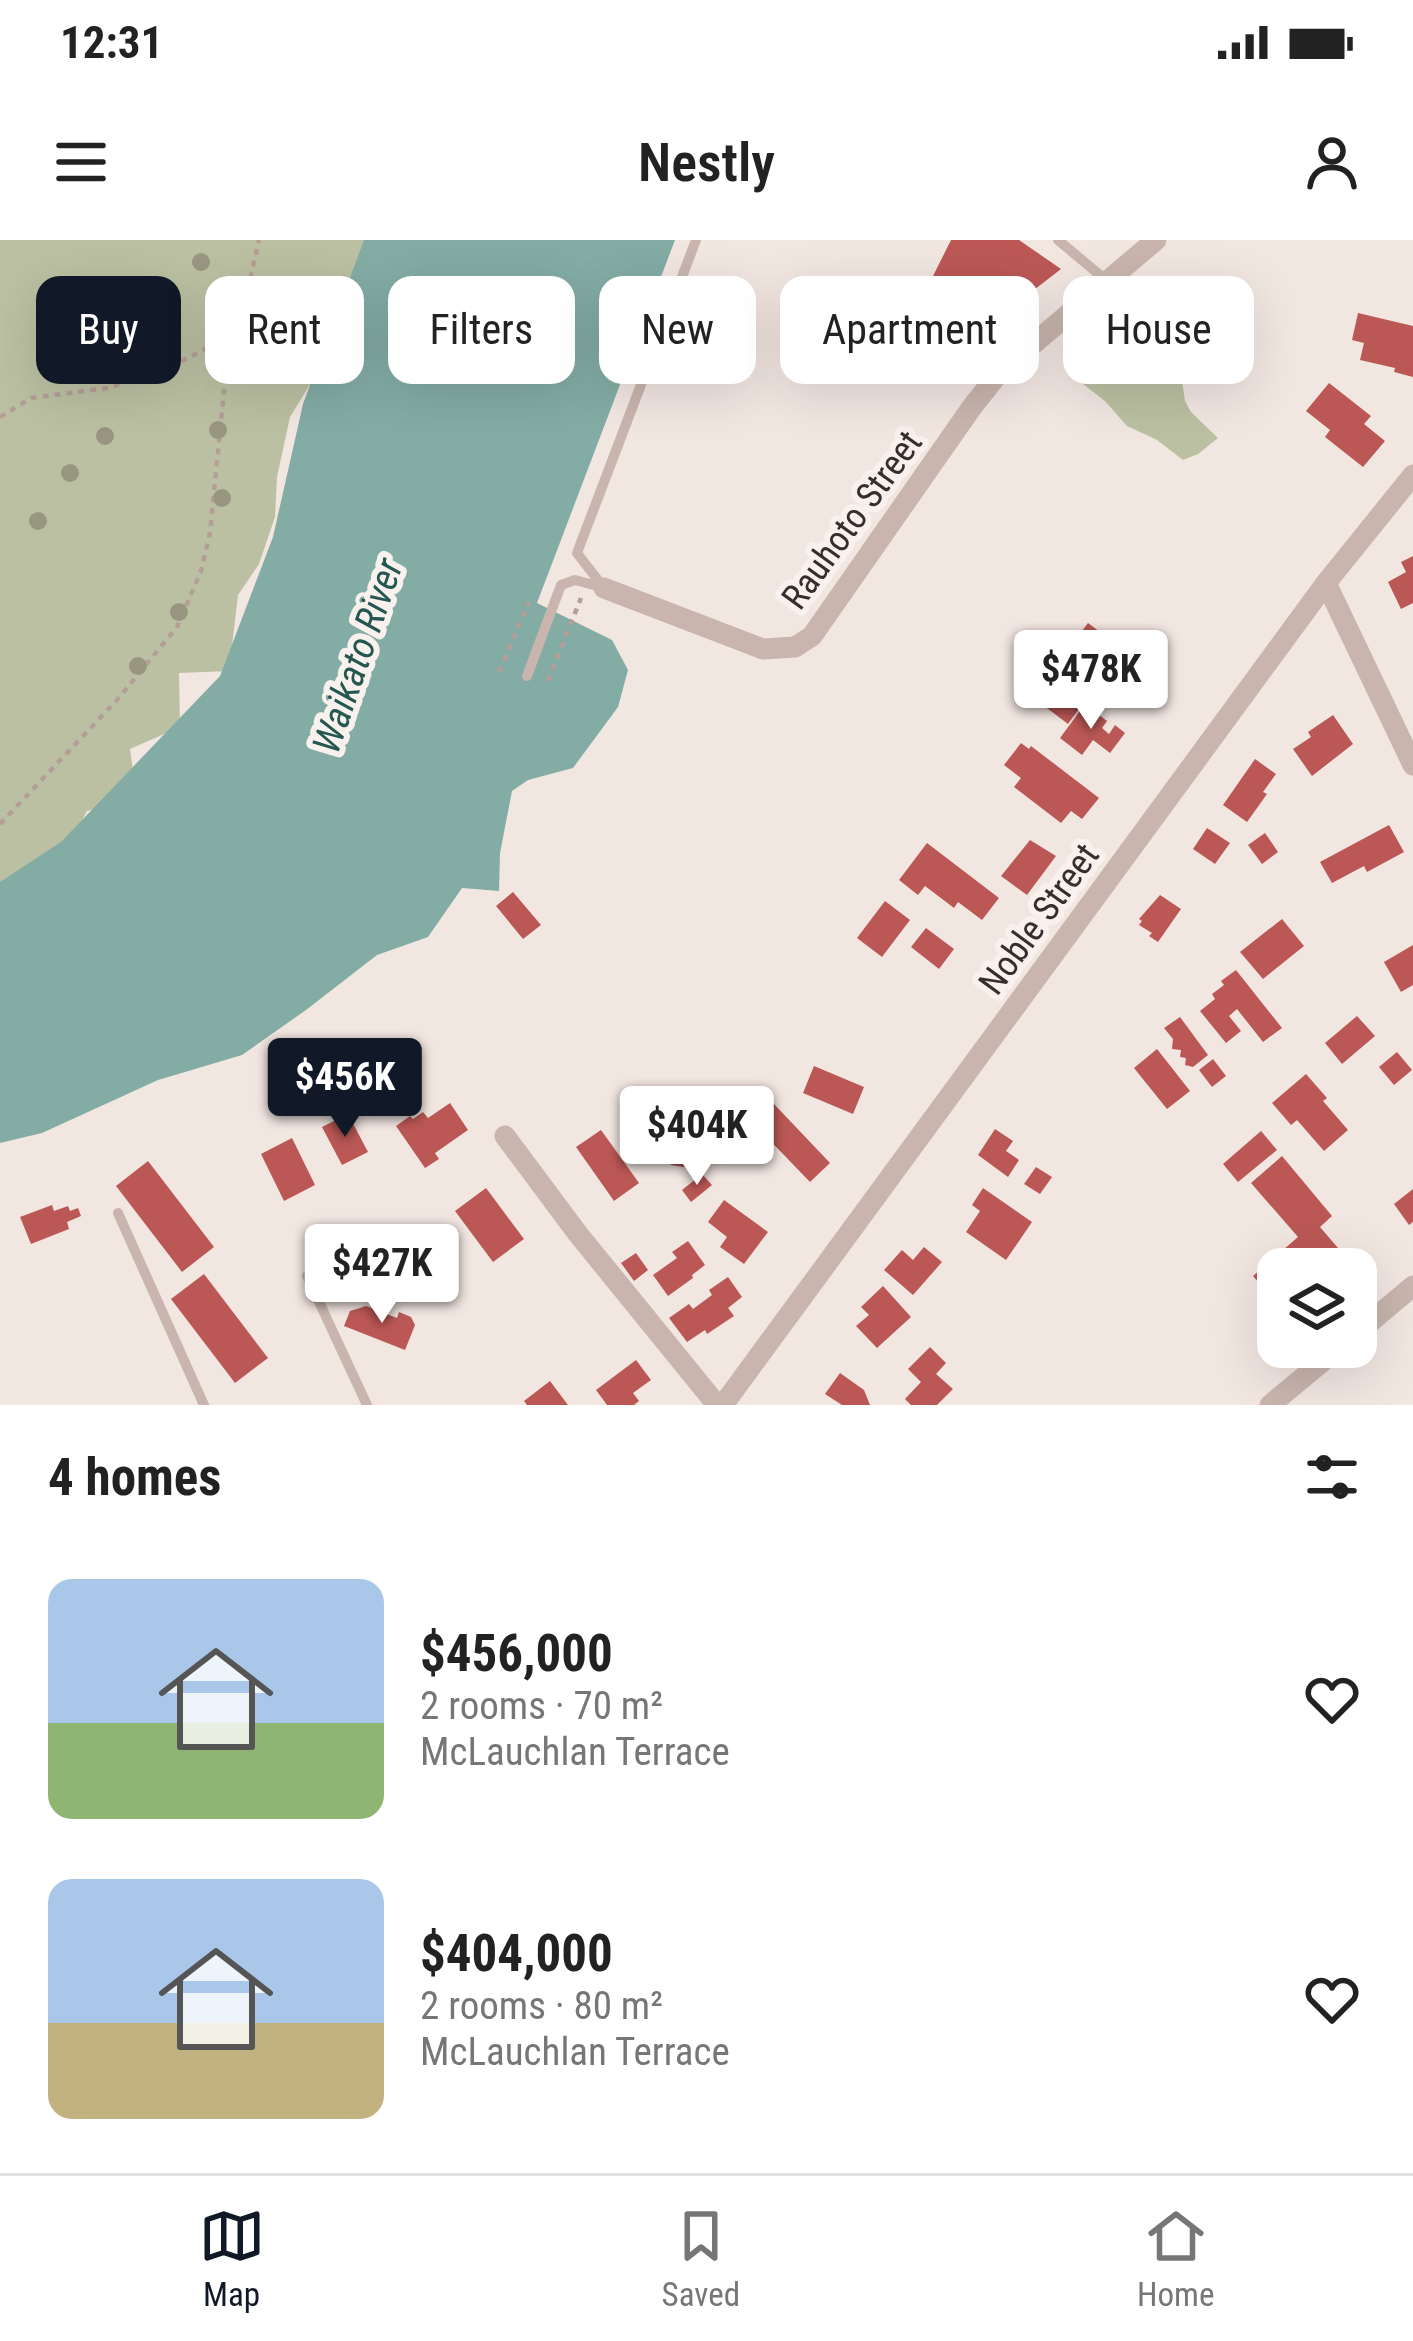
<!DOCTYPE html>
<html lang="en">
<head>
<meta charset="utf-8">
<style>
	body { margin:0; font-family:"Roboto Condensed",sans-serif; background:#f2f2f2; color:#222; height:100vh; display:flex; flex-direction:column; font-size:45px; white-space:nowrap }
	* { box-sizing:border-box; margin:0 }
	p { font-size:39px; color:#767676 }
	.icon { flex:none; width:66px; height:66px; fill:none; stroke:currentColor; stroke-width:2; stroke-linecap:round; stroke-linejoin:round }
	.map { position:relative; height:1165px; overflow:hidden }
	.sheet { display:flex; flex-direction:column; background:#fff; flex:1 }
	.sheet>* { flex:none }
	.top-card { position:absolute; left:36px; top:36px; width:1341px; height:108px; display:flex; gap:24px }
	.buttons { position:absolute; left:1257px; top:1008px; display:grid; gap:24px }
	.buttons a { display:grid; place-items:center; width:120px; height:120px; border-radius:24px; background:#fff; box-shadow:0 12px 48px #0002; font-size:60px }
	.price { position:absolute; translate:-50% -102px; padding:0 27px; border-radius:12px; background:#fff; color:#222; font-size:39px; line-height:78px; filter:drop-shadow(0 3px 6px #0008) }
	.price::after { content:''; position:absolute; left:50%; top:72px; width:36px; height:27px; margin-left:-18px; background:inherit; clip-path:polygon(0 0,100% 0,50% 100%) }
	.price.active { background:#111827; color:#fff }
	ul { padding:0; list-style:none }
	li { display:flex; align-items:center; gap:36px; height:300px; padding:0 48px }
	li span { display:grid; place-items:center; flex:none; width:336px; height:240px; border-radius:24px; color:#555 }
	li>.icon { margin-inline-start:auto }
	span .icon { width:144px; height:144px; fill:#fffc; stroke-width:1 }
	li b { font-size:51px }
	h2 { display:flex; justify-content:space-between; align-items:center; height:144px; padding:0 48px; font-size:51px }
	.tag { padding:0 42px; border-radius:24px; background:#fff; box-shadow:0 12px 48px #0002; font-size:42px; line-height:108px }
	.tag.active { background:#111827; color:#fff }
	.status { display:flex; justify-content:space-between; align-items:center; height:84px; padding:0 60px; background:#fff; direction:ltr }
	.status svg { height:33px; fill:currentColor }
	header { display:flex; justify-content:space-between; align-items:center; height:156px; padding:0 48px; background:#fff; font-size:54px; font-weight:600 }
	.dock { display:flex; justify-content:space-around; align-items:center; height:168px; border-top:3px solid #e0e0e0; background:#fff; font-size:33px; color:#767676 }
	.dock a { display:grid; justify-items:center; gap:6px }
	.dock .active { color:#111827 }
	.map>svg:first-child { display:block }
	.green { fill:#bcc0a2 }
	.water { fill:#83aca5 }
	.building { fill:#bb5855 }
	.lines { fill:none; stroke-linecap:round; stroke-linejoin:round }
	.path { stroke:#b59e98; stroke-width:4.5; stroke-dasharray:6 6; stroke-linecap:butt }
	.service { stroke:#c9b5ae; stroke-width:10 }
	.minor { stroke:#c9b5ae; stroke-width:21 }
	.tree { fill:#989680 }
	.labels { text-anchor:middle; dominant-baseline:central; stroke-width:12; stroke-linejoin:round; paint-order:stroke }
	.street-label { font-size:36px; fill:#382d2c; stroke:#f9f1ee }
	.water-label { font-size:39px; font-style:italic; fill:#24574f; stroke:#f9f1ee }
</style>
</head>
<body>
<div class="status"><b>12:31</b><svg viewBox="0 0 49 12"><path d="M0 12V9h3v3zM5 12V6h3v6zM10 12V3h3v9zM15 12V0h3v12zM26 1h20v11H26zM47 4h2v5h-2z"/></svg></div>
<header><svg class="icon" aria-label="menu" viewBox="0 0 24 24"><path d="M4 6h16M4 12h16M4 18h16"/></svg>Nestly<svg class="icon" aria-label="person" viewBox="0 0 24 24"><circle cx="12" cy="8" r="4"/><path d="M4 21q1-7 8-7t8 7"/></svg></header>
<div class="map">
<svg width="1413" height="1165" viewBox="0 0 1413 1165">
	<rect width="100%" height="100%" fill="#f2e6e1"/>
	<g class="green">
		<path d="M 0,0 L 373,0 L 341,94 L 290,177 L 277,237 L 275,277 L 259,324 L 238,355 L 229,431 L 179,433 L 180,487 L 130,509 L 137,559 L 87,571 L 68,607 L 0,651 Z"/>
		<path d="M 1136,89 L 1168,95 L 1179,120 L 1185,161 L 1191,172 L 1218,198 L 1198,214 L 1183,220 L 1157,200 L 1127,186 L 1105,161 L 1074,137 L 1105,114 L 1108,99 Z"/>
	</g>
	<path class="water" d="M 364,0 L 675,0 L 537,363 L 612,400 L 628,430 L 618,467 L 573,528 L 528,540 L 512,551 L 500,613 L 499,651 L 462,648 L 428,697 L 377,715 L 306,770 L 242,815 L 158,840 L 42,893 L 0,903 L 0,642 L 61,602 L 220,436 L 273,297 L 303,164 Z"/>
	<g class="building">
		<path d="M 951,0 L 1019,0 L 1061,29 L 1017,63 L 1003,56 L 988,87 L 923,56 Z"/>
		<path d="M 1358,73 L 1413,86 L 1413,137 L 1394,132 L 1395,128 L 1360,120 L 1364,103 L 1352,100 Z"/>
		<path d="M 1329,143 L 1371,176 L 1364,184 L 1385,201 L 1363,227 L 1325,197 L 1330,190 L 1306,171 Z"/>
		<path d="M 1413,316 L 1413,363 L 1401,369 L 1388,342 L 1406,332 L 1401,322 Z"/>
		<path d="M 1088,383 L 1167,442 L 1149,465 L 1110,435 L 1099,449 L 1072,428 L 1083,413 L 1072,404 Z"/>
		<path d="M 1040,428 L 1084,462 L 1068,484 L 1031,456 L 1026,463 L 1015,454 L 1019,448 L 1023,451 Z"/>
		<path d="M 1085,464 L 1107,481 L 1102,488 L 1109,494 L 1115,485 L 1125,493 L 1110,513 L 1093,500 L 1082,515 L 1060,498 Z"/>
		<path d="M 1333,475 L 1353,504 L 1312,536 L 1293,509 L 1311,497 L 1308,492 Z"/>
		<path d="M 1021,503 L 1029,509 L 1031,506 L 1099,558 L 1082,579 L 1071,571 L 1061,583 L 1014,547 L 1021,538 L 1004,525 Z"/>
		<path d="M 1255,519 L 1276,534 L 1263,552 L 1267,554 L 1247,582 L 1223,565 Z"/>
		<path d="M 1389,585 L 1404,612 L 1367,632 L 1364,626 L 1332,643 L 1320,622 Z"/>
		<path d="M 1207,588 L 1230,603 L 1215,624 L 1193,609 Z"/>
		<path d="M 1265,593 L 1278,612 L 1262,624 L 1248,605 Z"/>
		<path d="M 1030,600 L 1056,616 L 1027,655 L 1001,636 Z"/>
		<path d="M 927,603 L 999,658 L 982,680 L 958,662 L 954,668 L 925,646 L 918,655 L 899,640 Z"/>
		<path d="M 513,652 L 541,685 L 523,699 L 496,666 Z"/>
		<path d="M 1160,655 L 1181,669 L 1158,702 L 1149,696 L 1152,693 L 1139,685 L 1142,681 L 1139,679 Z"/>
		<path d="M 885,661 L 910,680 L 882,717 L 857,698 Z"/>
		<path d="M 1282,679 L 1304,706 L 1263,739 L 1240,712 Z"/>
		<path d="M 926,688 L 954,709 L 939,729 L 911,707 Z"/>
		<path d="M 1413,705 L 1413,745 L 1401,752 L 1384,722 Z"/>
		<path d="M 1236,730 L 1282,788 L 1263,802 L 1237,769 L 1229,776 L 1241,791 L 1226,803 L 1200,771 L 1215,759 L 1212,754 L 1224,745 L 1221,741 Z"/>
		<path d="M 1357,776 L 1375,796 L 1342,824 L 1325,803 Z"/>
		<path d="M 1180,777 L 1208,815 L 1193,827 L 1185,825 L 1186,818 L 1180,817 L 1181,810 L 1172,809 L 1173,799 L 1164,788 Z"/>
		<path d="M 1157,809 L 1190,851 L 1167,869 L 1134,828 Z"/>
		<path d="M 1397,812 L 1412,830 L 1394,845 L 1379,827 Z"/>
		<path d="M 1213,819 L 1226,836 L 1212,847 L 1199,830 Z"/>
		<path d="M 814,826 L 864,847 L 853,874 L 803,853 Z"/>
		<path d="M 1306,834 L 1327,858 L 1323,861 L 1348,890 L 1324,911 L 1297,880 L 1291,885 L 1272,863 Z"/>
		<path d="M 450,863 L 468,890 L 435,913 L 439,919 L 425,928 L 396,886 L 410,876 L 413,879 L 423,872 L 428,878 Z"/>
		<path d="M 774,864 L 830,923 L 810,942 L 753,883 Z"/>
		<path d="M 348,874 L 368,912 L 342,925 L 322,887 Z"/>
		<path d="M 658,889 L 702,895 L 698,919 L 692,918 L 690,928 L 671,925 L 672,914 L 654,912 Z"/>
		<path d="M 995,889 L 1013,901 L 1006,911 L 1019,920 L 1008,937 L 978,915 Z"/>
		<path d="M 601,890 L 639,943 L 614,961 L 576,907 Z"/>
		<path d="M 1261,891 L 1277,910 L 1238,942 L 1223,924 Z"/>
		<path d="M 292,898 L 315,945 L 284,961 L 261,914 Z"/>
		<path d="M 1282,916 L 1332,976 L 1320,987 L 1350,1022 L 1341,1029 L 1278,1029 L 1278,1066 L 1253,1036 L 1298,997 L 1251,943 Z"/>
		<path d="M 148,921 L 214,1007 L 182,1032 L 116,946 Z"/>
		<path d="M 1036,927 L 1052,937 L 1040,954 L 1024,944 Z"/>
		<path d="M 702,934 L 712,945 L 691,962 L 682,950 Z"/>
		<path d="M 486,948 L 524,999 L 493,1022 L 455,971 Z"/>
		<path d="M 983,948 L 1032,982 L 1006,1020 L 966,992 L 980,971 L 972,965 Z"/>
		<path d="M 1413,949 L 1413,982 L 1409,985 L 1394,964 Z"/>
		<path d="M 724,960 L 768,992 L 744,1024 L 720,1007 L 727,997 L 708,982 Z"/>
		<path d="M 52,965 L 54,971 L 68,966 L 70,971 L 78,968 L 81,976 L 67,982 L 69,989 L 31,1004 L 20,977 Z"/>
		<path d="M 688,1001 L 705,1025 L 692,1035 L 693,1038 L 668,1056 L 653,1035 L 677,1018 L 672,1012 Z"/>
		<path d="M 354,1007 L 360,1022 L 352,1026 L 358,1039 L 323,1055 L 310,1028 Z"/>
		<path d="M 924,1007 L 942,1022 L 913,1055 L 884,1030 L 902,1010 L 913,1020 Z"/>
		<path d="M 636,1013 L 648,1030 L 634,1041 L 621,1023 Z"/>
		<path d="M 204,1034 L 268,1118 L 235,1143 L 171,1059 Z"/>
		<path d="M 728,1037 L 742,1057 L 728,1068 L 734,1076 L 707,1094 L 705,1090 L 687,1102 L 669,1078 L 689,1064 L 693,1069 L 712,1055 L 709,1050 Z"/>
		<path d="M 883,1046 L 911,1077 L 877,1108 L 856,1086 L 869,1075 L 861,1067 Z"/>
		<path d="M 366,1066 L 397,1078 L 399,1072 L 411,1077 L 415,1085 L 405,1110 L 344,1086 L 350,1071 Z"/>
		<path d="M 930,1107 L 946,1123 L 936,1134 L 953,1149 L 937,1165 L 911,1165 L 905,1159 L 921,1142 L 908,1129 Z"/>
		<path d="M 636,1120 L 651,1140 L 633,1153 L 639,1161 L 634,1165 L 607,1165 L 596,1150 Z"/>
		<path d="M 840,1133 L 864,1150 L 870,1165 L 842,1165 L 825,1154 Z"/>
		<path d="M 550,1141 L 568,1165 L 527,1165 L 524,1161 Z"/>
	</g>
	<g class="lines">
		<g class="path">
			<path d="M 0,177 L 31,158 L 108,148 L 171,126 L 202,111 L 241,81"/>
			<path d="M 499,432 L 529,362"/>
			<path d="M 548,441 L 581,358"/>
			<path d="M 0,584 L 117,460 L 177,387 L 201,331 L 210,293 L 227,121 L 241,80 L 259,0"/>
		</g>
		<g class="service">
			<path d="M 1058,0 L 1107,41"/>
			<path d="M 604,348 L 577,313 L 696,0"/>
			<path d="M 527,436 L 561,345 L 575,340 L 601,347"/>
			<path d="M 118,973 L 204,1165"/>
			<path d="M 307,1036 L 367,1165"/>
		</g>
		<g class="minor">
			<path d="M 1326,343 L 1413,525"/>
			<path d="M 604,348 L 763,409 L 795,407 L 812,396 L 972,167 L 999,133 L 1156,0"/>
			<path d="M 505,896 L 578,994 L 717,1165"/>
			<path d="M 1356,1094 L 1413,1046"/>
			<path d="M 723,1165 L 1326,343 L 1413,235"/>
			<path d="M 1270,1165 L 1340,1107"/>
		</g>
	</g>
	<g class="tree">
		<circle cx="201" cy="22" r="9"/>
		<circle cx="218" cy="190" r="9"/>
		<circle cx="105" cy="196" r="9"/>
		<circle cx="70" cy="233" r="9"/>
		<circle cx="222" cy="258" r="9"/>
		<circle cx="38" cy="281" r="9"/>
		<circle cx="179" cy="372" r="9"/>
		<circle cx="138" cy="426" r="9"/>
	</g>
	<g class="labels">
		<g class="street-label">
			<text transform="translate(852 280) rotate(-54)">Rauhoto Street</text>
			<text transform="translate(1039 679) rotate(-54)">Noble Street</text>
		</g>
		<g class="water-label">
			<text transform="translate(358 416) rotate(-71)">Waikato River</text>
		</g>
	</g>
</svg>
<div class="buttons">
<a><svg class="icon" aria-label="layers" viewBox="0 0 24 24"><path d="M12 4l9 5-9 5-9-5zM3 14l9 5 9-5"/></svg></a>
</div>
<b class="price" style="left:1091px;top:492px">$478K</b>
<b class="price active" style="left:345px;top:900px">$456K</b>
<b class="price" style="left:697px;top:948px">$404K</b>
<b class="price" style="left:382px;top:1086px">$427K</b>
<div class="top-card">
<a class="tag active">Buy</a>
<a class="tag">Rent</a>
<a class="tag">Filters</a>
<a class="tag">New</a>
<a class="tag">Apartment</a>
<a class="tag">House</a>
</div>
</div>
<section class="sheet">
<h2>4 homes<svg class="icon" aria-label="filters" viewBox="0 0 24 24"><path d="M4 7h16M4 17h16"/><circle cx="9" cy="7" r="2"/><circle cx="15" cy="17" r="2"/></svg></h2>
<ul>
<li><span style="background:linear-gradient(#a9c7e8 60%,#8fb573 0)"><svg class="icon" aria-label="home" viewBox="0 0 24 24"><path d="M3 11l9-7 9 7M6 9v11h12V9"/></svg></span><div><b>$456,000</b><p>2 rooms · 70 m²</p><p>McLauchlan Terrace</p></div><svg class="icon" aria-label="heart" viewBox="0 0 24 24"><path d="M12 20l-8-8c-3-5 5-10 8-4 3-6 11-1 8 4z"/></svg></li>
<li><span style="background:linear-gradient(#a9c7e8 60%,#c2b280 0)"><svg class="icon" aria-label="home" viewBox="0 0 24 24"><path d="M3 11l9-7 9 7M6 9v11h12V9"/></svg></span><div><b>$404,000</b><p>2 rooms · 80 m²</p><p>McLauchlan Terrace</p></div><svg class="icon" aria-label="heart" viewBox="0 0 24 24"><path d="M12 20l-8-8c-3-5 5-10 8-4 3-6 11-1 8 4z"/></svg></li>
</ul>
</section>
<nav class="dock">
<a class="active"><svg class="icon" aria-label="map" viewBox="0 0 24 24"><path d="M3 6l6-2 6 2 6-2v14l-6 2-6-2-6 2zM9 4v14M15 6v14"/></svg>Map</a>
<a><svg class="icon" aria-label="saved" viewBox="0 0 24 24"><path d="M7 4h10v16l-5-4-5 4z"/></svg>Saved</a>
<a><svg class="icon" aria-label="home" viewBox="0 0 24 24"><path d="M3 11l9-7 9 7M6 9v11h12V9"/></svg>Home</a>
</nav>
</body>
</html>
